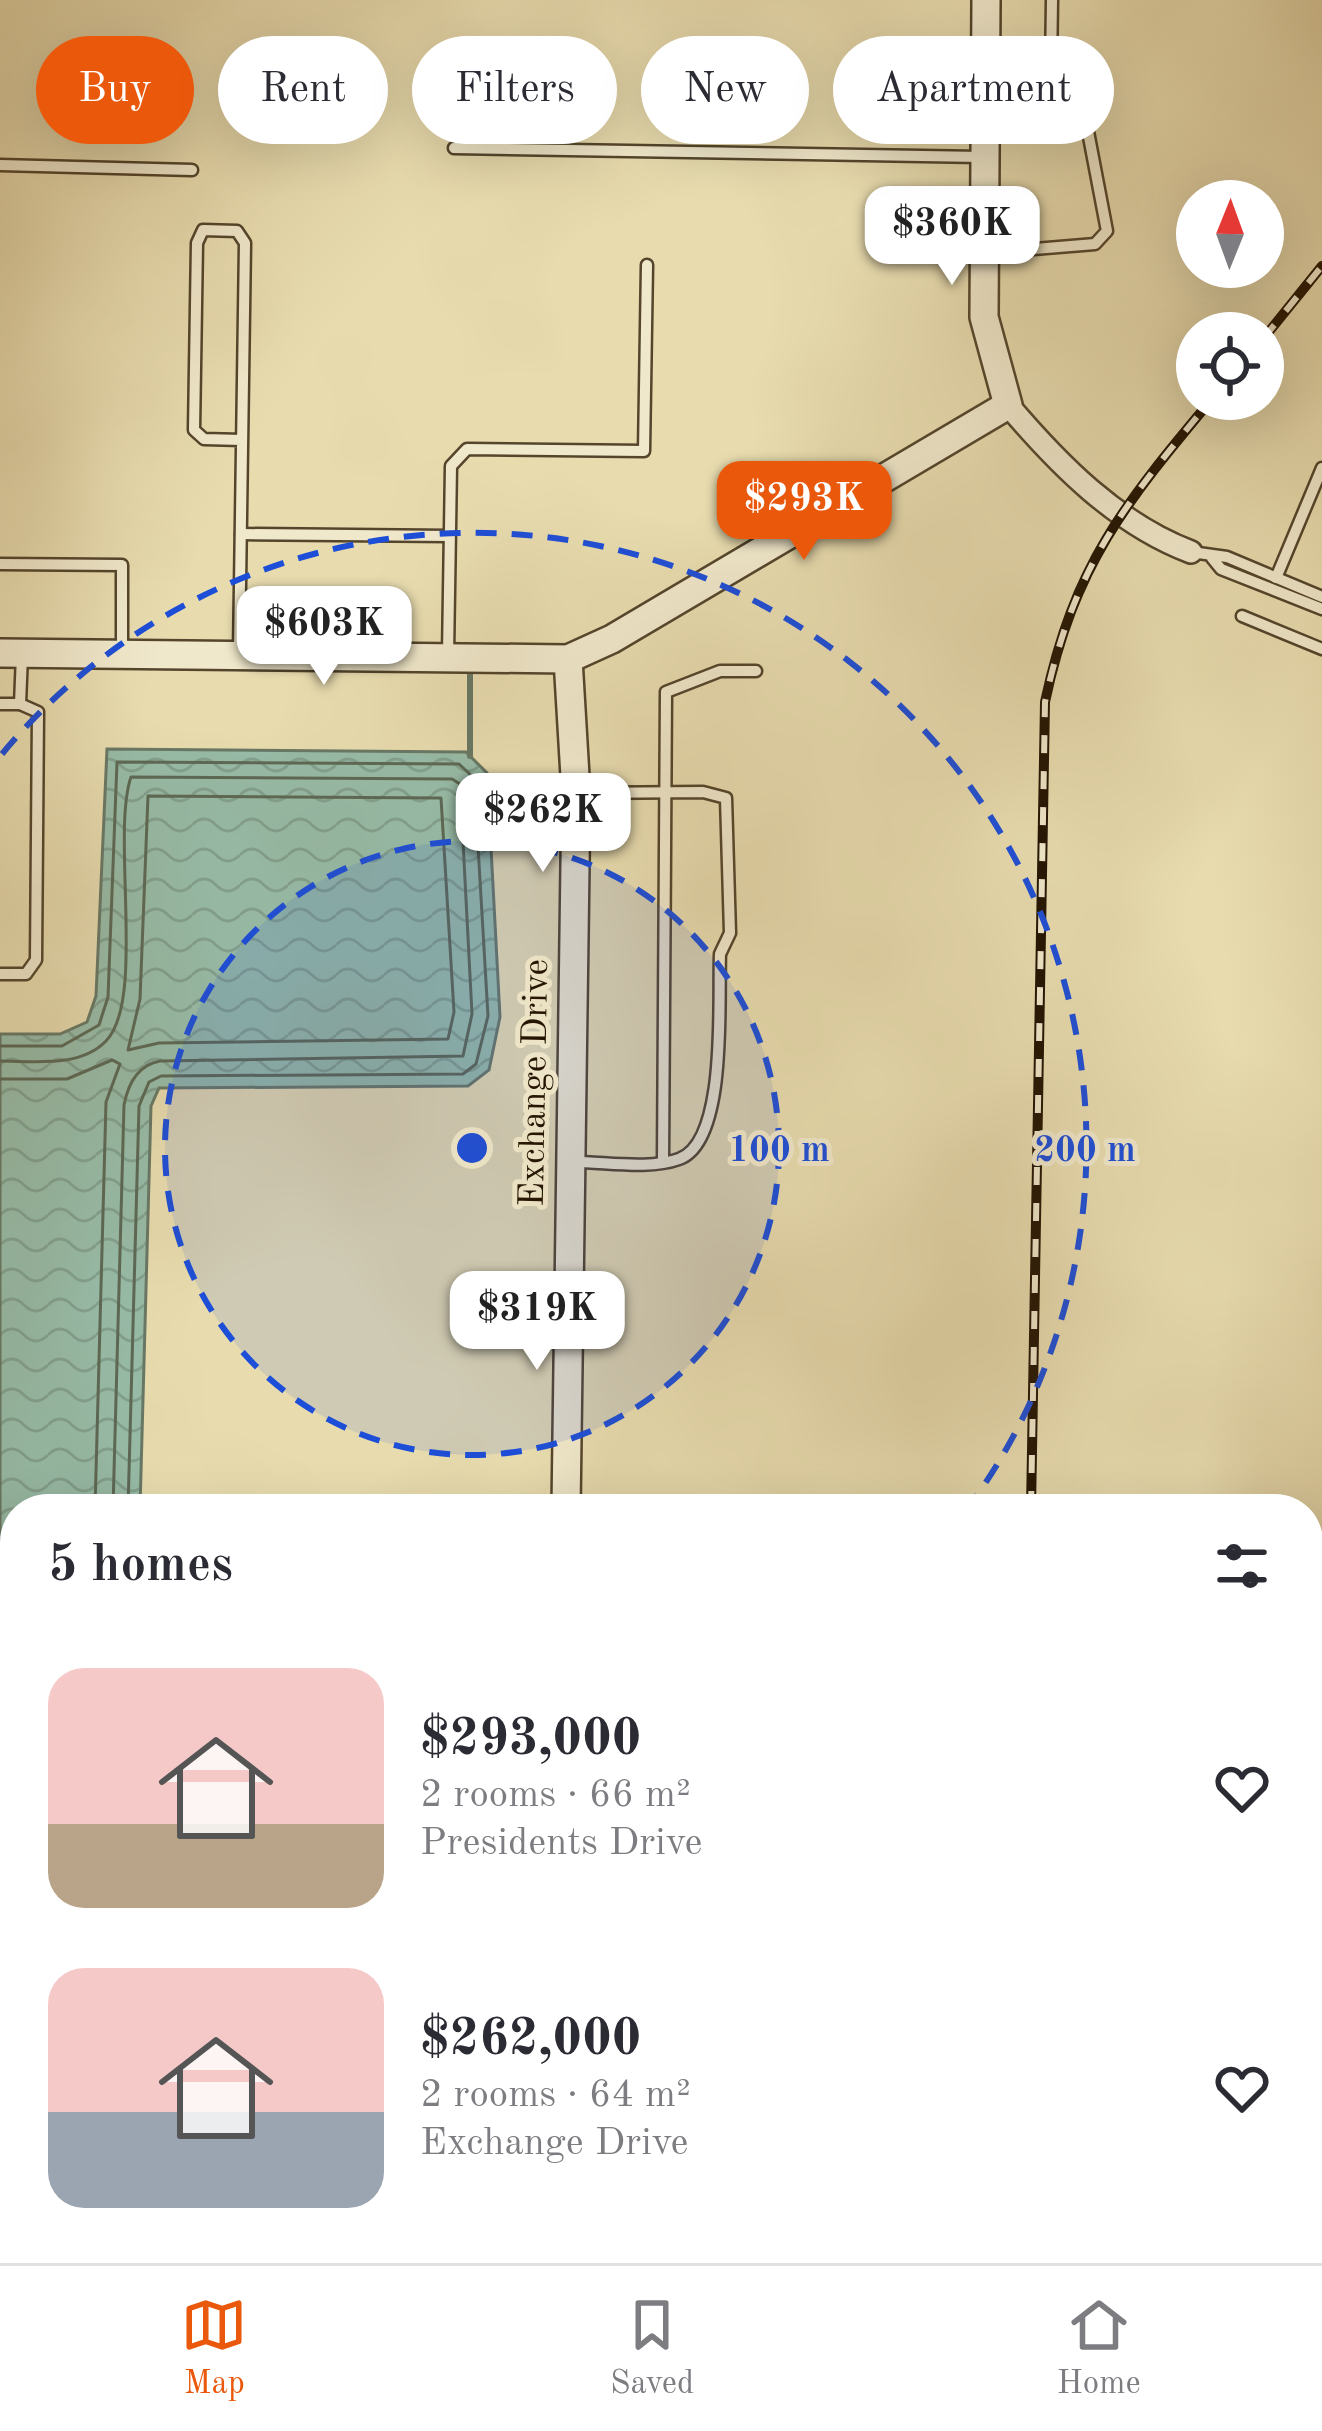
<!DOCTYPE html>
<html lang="en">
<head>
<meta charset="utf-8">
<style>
	body { margin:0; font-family:"Old Standard TT",serif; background:#f7f7f7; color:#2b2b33; height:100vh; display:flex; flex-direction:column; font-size:45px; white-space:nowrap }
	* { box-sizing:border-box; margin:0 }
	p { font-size:39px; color:#7c7c81 }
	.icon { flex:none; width:66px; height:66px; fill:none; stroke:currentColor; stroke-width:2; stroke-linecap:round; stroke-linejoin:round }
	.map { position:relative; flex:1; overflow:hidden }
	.details { position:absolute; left:0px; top:1494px; width:1323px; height:771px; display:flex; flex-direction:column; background:#fff; border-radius:48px 48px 0 0; box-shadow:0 12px 48px #0002 }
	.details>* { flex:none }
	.banner { position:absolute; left:36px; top:36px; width:1251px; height:108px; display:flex; gap:24px }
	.needle { width:78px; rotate:1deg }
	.buttons { position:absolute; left:1176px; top:180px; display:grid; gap:24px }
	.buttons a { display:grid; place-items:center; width:108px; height:108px; border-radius:50%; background:#fff; box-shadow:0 12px 48px #0002; font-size:60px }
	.price { position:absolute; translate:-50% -102px; padding:0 27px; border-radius:24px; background:#fff; color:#222; font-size:39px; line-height:78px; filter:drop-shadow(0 3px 6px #0008) }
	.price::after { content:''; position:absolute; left:50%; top:72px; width:36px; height:27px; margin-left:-18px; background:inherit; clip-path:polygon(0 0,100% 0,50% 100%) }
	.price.current { background:#ea580c; color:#fff }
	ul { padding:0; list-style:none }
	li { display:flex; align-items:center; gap:36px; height:300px; padding:0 48px }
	li span { display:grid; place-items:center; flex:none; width:336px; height:240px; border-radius:36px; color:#555 }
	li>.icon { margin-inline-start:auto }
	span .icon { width:144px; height:144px; fill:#fffc; stroke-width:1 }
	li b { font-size:51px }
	h2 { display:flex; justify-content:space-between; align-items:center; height:144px; padding:0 48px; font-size:51px }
	.chip { padding:0 42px; border-radius:54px; background:#fff; box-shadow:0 12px 48px #0002; font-size:42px; line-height:108px }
	.chip.current { background:#ea580c; color:#fff }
	.dock { display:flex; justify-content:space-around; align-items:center; height:168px; border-top:3px solid #e1e1e2; background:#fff; font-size:33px; color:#7c7c81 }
	.dock a { display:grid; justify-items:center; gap:6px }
	.dock .current { color:#ea580c }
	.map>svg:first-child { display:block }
	.water { fill:url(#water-waves); stroke:#687865; stroke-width:3 }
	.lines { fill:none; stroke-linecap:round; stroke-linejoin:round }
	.shore { stroke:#5c6854; stroke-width:3 }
	.stream { stroke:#687865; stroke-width:6 }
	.service-casing { stroke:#54452c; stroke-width:15 }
	.minor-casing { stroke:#54452c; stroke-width:26 }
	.tertiary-casing { stroke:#54452c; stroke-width:32 }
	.motorway-casing { stroke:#221301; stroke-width:44 }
	.service { stroke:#f0e8cb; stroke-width:10 }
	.minor { stroke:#f0e8cb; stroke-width:21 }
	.tertiary { stroke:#f0e8cb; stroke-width:27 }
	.motorway { stroke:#e4be78; stroke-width:39 }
	.rail-casing { stroke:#221301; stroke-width:10 }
	.rail { stroke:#f0e8cb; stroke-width:6; stroke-dasharray:18; stroke-linecap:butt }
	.ring { fill:none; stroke:#1d4ed8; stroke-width:6; stroke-dasharray:21 15 }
	.labels { text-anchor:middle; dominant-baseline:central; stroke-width:10; stroke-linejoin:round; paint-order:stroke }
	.street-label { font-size:36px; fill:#221301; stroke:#f0e8cb }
	.centre { fill:#1d4ed8; stroke:#f0e8cb; stroke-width:6 }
	.ring-label { font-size:36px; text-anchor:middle; font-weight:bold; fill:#1d4ed8; stroke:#f0e8cb; stroke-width:10; stroke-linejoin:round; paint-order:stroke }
</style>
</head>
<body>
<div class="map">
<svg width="1322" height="2263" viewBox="0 0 1322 2263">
	<defs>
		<pattern id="water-waves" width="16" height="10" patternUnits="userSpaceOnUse" patternTransform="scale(3)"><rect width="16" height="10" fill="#97bca8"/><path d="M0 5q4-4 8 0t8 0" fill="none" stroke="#82a18f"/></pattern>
	</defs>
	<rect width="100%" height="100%" fill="#e8dcaf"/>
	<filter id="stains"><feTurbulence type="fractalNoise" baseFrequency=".00167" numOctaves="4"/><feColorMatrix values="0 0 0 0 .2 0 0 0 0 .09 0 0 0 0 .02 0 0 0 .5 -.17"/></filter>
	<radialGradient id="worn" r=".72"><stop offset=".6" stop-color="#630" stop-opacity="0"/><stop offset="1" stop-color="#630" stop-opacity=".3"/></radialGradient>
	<g class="water">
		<path d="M 107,749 L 466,752 L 487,773 L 500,1017 L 489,1070 L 468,1086 L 159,1088 L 151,1106 L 140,1509 L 15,1509 L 15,1671 L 0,1650 L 0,1034 L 60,1034 L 87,1022 L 96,996 Z"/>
		<path d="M 353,2250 L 519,2250 L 527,2263 L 374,2263 Z"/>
	</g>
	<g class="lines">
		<g class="shore">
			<path d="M 148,796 L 441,798 L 454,1012 L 448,1039 L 159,1043 L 128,1050 L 140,999 Z"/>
			<path d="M 0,1046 L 62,1046 L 99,1025 L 108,997 L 117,762 L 459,764 L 474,778 L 488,1016 L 476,1064 L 463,1074 L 161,1076 L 149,1082 L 139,1106 L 128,1509"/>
			<path d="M 0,1061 C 34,1061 80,1068 106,1041 C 146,1000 111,835 131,777 L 452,779 L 460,784 L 472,1014 L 463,1056 L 160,1061 C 138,1065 128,1084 124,1105 L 113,1509"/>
			<path d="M 0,1079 L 67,1079 L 112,1060 L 120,1064 L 106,1102 L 95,1509"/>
		</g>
		<path class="stream" d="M 470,756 L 470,670"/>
		<defs>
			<g id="service">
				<path d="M 988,67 L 1051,69 L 1052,0"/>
				<path d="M 454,148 L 981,157"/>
				<path d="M 0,165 L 192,170"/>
				<path d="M 986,253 L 1095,244 L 1107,231 L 1081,95 L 1051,69"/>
				<path d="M 241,534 L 449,536"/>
				<path d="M 1191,552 L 1227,557 L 1322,597"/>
				<path d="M 1212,558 L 1221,569 L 1322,609"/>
				<path d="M 0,564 L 122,565 L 122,651"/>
				<path d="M 1276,578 L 1322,468"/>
				<path d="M 1242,616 L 1322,649"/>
				<path d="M 239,653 L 245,243 L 237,231 L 203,230 L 197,243 L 194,430 L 204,439 L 242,440"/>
				<path d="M 448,655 L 451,466 L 467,449 L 644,451 L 647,265"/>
				<path d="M 0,704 L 20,704 L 22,655"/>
				<path d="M 0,974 L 26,974 L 36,960 L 38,712 L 20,704"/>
				<path d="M 663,1161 L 666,692 L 720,671 L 756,671"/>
				<path d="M 574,1162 C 606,1162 649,1170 679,1159 C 728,1142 718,999 720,954 L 730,933 L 726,798 L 703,792 L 579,793"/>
				<path d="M 1308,2234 L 1322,2234"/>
				<path d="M 962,2250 L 962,2263"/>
				<path d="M 852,2263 L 852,2250"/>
			</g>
			<path id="minor" d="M 1008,405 C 1059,465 1117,524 1191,552"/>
			<g id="tertiary">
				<path d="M 0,653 L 568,659 L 612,639 L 1008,405 L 984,317 L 986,0"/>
				<path d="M 566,1509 L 576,793 L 568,659"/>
				<path d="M 613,2250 L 621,2263"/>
			</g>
			<g id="motorway">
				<path d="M 0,2125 L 15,2151"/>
				<path d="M 73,2250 L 80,2263"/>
				<path d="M 0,2254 L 5,2263"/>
			</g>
		</defs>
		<use href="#service" class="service-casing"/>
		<use href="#minor" class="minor-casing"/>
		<use href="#tertiary" class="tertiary-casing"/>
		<use href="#motorway" class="motorway-casing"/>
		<use href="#service" class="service"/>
		<use href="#minor" class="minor"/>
		<use href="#tertiary" class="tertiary"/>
		<use href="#motorway" class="motorway"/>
		<defs>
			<g id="rail">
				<path d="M 1263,339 L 1322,266"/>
				<path d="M 1031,1509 L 1045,702 C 1074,565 1125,503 1212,399"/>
				<path d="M 1020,2263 L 1020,2250"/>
			</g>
		</defs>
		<use href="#rail" class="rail-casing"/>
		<use href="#rail" class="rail"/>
	</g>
	<circle cx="472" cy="1148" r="307" fill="#1d4ed8" fill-opacity=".12"/>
	<g class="ring">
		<circle cx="472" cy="1148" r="307"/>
		<path d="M2 754A613 613 0 0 1 968 1508"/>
	</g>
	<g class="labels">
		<g class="street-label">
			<text transform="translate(536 1083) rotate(-89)">Exchange Drive</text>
		</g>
	</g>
	<circle cx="472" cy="1148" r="18" class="centre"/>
	<g class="ring-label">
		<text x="779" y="1161">100 m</text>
		<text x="1085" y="1161">200 m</text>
	</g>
	<rect width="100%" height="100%" filter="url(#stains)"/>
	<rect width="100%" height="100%" fill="url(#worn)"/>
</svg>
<div class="buttons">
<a><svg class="needle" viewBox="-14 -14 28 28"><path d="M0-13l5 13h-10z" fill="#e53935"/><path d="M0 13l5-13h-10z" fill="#7c7c81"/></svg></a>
<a><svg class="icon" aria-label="locate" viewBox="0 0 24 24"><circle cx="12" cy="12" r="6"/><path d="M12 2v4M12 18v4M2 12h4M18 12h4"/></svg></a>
</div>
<b class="price" style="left:952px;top:288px">$360K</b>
<b class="price current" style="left:804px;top:563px">$293K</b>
<b class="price" style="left:324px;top:688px">$603K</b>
<b class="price" style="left:543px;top:875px">$262K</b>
<b class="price" style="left:537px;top:1373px">$319K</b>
<div class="banner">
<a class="chip current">Buy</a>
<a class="chip">Rent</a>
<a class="chip">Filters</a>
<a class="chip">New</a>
<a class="chip">Apartment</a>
</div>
<section class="details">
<h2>5 homes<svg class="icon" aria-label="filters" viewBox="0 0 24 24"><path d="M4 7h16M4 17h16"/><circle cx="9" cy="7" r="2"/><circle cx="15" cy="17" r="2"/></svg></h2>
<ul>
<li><span style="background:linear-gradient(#f6c9c9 65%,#b9a48a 0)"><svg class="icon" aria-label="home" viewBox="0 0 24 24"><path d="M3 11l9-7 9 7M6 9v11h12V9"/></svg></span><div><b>$293,000</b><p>2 rooms · 66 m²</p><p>Presidents Drive</p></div><svg class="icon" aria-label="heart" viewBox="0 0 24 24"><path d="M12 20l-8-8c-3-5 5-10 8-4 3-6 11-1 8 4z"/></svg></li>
<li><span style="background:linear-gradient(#f6c9c9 60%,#9aa5b1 0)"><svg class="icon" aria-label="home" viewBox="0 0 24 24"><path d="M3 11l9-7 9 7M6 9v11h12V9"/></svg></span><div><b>$262,000</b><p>2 rooms · 64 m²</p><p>Exchange Drive</p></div><svg class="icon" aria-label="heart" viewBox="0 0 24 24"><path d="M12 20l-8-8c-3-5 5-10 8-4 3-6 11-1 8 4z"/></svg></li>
</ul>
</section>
</div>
<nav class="dock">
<a class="current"><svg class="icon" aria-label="map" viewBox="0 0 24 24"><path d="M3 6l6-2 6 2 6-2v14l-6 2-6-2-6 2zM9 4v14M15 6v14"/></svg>Map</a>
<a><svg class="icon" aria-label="saved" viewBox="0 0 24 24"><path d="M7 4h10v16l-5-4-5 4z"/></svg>Saved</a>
<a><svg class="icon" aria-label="home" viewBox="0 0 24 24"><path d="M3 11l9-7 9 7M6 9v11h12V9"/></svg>Home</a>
</nav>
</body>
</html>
